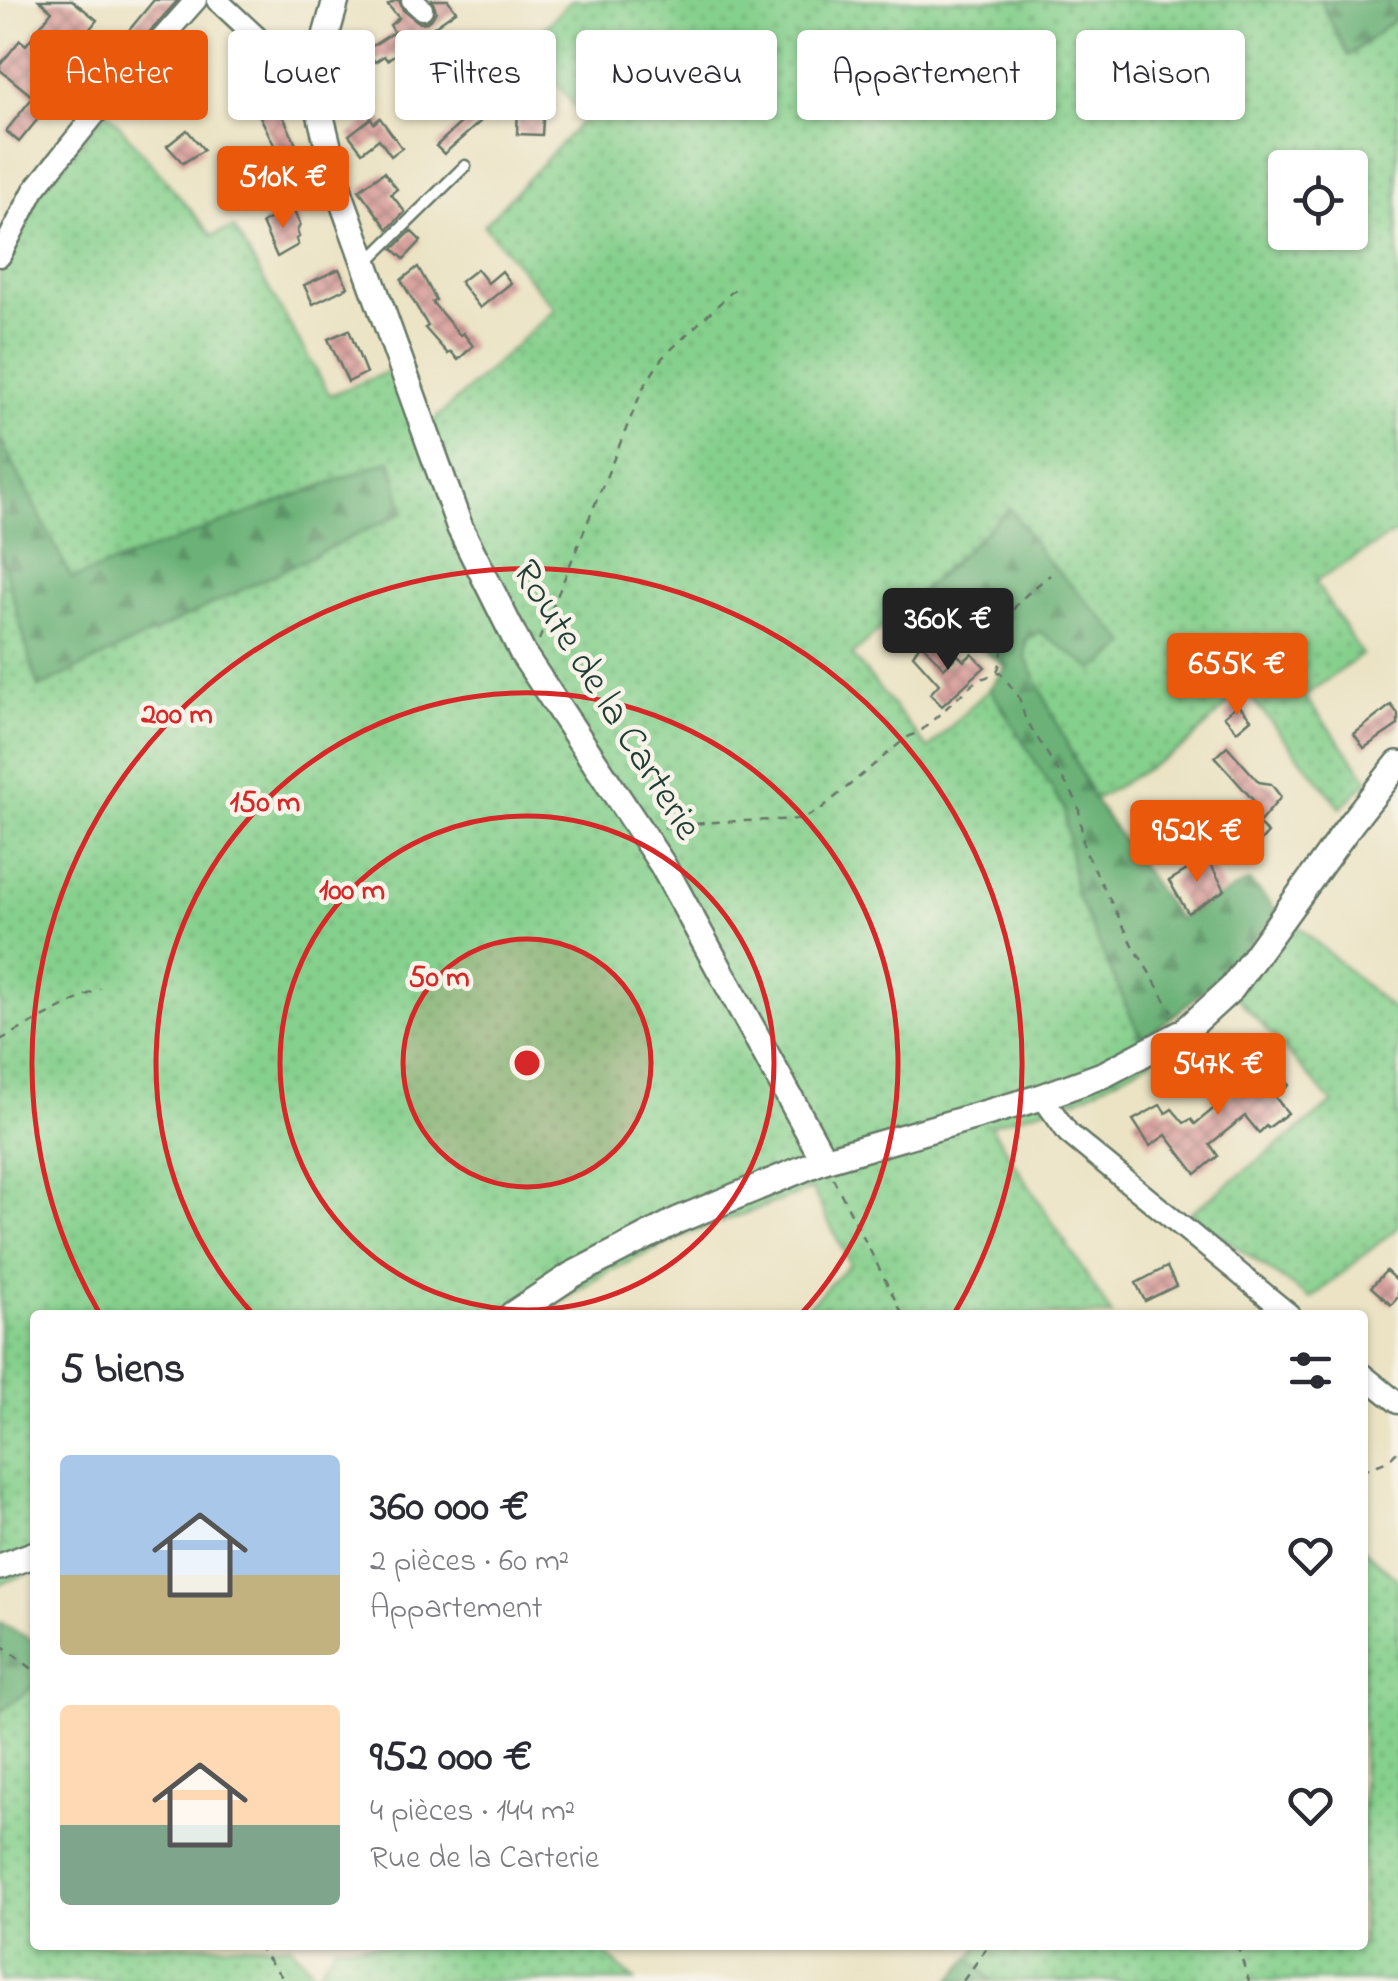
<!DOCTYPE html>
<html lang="fr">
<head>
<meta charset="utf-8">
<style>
	body { margin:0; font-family:"Indie Flower",sans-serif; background:#f2f2f3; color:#2b2b33; height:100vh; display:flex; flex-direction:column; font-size:38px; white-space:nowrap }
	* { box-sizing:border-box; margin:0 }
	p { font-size:32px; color:#7c7c81 }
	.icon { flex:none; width:55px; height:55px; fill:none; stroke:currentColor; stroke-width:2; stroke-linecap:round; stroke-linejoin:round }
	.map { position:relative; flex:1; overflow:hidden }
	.details { position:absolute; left:30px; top:1310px; width:1338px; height:640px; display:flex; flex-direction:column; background:#fff; border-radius:10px; box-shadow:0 2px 8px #0004 }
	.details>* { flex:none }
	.banner { position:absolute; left:30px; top:30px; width:1340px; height:90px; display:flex; gap:20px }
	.buttons { position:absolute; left:1268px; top:150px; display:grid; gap:20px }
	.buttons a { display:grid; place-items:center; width:100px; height:100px; border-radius:10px; background:#fff; box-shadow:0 2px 8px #0004; font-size:50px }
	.price { position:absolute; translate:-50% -85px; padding:0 22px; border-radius:10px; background:#ea580c; color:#fff; font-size:32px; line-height:65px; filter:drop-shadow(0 2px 5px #0008) }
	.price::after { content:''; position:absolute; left:50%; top:60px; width:30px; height:22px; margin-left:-15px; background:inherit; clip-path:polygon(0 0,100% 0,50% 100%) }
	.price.selected { background:#222; color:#fff }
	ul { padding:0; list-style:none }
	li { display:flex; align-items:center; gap:30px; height:250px; padding:0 30px }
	li span { display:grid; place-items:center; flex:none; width:280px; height:200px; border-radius:10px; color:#555 }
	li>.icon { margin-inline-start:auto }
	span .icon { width:120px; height:120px; fill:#fffc; stroke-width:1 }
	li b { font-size:42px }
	h2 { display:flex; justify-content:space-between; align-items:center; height:120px; padding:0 30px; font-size:42px }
	.chip { padding:0 35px; border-radius:10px; background:#fff; box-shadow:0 2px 8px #0004; font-size:35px; line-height:90px }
	.chip.selected { background:#ea580c; color:#fff }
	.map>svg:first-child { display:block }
	.grass { fill:url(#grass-dots); stroke:#528660; stroke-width:2.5; fill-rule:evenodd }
	.forest { fill:url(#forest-firs); stroke:#467856; stroke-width:2.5 }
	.building { fill:url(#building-cross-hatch) }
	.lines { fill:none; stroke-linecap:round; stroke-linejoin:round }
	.service-casing { stroke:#676; stroke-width:15 }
	.minor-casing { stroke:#676; stroke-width:25 }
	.tertiary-casing { stroke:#676; stroke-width:30 }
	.path { stroke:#676; stroke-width:2.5; stroke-dasharray:8 8; stroke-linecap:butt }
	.service { stroke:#fff; stroke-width:10 }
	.minor { stroke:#fff; stroke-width:20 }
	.tertiary { stroke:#fff; stroke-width:25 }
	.ring { fill:none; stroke:#d62828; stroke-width:5 }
	.labels { text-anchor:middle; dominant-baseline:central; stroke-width:9; stroke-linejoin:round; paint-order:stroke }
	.street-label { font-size:40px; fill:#1f3d34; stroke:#f7f3e8 }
	.centre { fill:#d62828; stroke:#f7f3e8; stroke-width:5 }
	.ring-label { font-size:30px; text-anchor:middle; font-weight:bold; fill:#d62828; stroke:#f7f3e8; stroke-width:9; stroke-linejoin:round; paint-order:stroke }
</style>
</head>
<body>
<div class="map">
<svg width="1398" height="1981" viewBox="0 0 1398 1981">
	<defs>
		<pattern id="grass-dots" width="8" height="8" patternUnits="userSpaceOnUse" patternTransform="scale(2.5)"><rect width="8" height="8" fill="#86d08d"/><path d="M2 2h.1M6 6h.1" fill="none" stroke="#6daa74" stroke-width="1.8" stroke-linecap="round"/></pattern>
		<pattern id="forest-firs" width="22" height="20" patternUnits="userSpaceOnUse" patternTransform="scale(2.5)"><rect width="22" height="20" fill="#6cb278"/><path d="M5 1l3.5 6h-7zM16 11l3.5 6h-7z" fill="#589263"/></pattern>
		<pattern id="building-cross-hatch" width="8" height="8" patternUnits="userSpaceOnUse" patternTransform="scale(2.5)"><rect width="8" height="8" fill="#daa29f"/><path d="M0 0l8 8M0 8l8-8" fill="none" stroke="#b08582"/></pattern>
	</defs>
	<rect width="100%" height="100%" fill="#f7f3e8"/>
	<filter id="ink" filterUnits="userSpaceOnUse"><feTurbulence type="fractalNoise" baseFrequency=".01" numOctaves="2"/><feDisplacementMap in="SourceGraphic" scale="20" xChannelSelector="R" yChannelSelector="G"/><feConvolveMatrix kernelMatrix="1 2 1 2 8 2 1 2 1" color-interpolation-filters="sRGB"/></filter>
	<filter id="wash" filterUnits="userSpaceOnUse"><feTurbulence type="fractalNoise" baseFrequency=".0048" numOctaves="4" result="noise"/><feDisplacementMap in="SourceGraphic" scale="40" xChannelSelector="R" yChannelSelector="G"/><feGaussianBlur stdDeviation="2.25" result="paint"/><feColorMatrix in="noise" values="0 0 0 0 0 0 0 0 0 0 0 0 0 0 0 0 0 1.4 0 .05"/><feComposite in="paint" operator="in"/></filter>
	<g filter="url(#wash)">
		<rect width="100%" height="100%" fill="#ebe3c4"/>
		<g class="grass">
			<path d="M 571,0 L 1320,0 L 1348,56 L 1398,17 L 1398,531 L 1315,582 L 1362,655 L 1304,696 L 1369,780 L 1341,808 L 1244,689 L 1185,746 L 1094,800 L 1026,659 L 1025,642 L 1039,630 L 1127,644 L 1042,555 L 1010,509 L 852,655 L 928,749 L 990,688 L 1065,808 L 1075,890 L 1151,1060 L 1079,1098 L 990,1125 L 1112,1315 L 799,1315 L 850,1264 L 812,1189 L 688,1234 L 607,1272 L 542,1315 L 35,1315 L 35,1571 L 0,1584 L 0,276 L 12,239 L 40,191 L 107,111 L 212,235 L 234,228 L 330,395 L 393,370 L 428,426 L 555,309 L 484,225 L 584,119 L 528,46 ZM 1285,168 L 1350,168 L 1350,232 L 1285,232 Z"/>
			<path d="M 1293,922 L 1398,1014 L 1398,1227 L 1311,1299 L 1189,1214 L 1333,1103 L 1235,995 Z"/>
			<path d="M 1363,1548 L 1398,1580 L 1398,1981 L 992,1981 L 970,1958 L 980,1945 L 1362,1945 Z"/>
			<path d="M 35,1685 L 35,1945 L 291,1945 L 316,1976 L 335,1945 L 596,1945 L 635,1981 L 0,1981 L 0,1712 Z"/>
		</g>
		<g class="forest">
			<path d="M 1320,0 L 1398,0 L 1398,17 L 1348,56 Z"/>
			<path d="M 0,438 L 72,579 L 391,460 L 404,512 L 38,688 L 0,551 Z"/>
			<path d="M 1010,508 L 1042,555 L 1128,644 L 1094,670 L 1039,631 L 1025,642 L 1026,659 L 1094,800 L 1178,919 L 1249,881 L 1279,913 C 1236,958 1194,1005 1141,1039 L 1075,890 L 1064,808 L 990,688 L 1006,667 L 915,598 Z"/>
			<path d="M 0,1622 L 35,1642 L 35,1685 L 0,1712 Z"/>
			<path d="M 970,1958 L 992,1981 L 949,1981 Z"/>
		</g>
		<g id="blocks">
			<g class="building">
				<path d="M 39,0 L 72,0 L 97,20 L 82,39 L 106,58 L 154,0 L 178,0 L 100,87 L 78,75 L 50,110 L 47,108 L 19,142 L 6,131 L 33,97 L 0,70 L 0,65 L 20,40 L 26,45 L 52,11 Z"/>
				<path d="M 396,0 L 399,0 L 403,10 L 420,23 L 427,22 L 433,17 L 436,11 L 432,0 L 448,0 L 456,11 L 387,60 L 384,56 L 375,62 L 366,50 L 394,32 L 390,25 L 399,18 L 388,5 Z"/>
				<path d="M 518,43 L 546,81 L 519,103 L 544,104 L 542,135 L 517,134 L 519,71 L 497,92 L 483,76 Z"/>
				<path d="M 189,63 L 203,80 L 197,85 L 198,87 L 172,110 L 155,90 Z"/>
				<path d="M 250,70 L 285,120 L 297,147 L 293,149 L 307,183 L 277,199 L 265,173 L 280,166 L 273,151 L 276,149 L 255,106 L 252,107 L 236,82 L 241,79 L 239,76 Z"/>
				<path d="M 481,104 L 490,113 L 444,154 L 436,146 Z"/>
				<path d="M 371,118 L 374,123 L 380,118 L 402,148 L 391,156 L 379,139 L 362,152 L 349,135 Z"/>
				<path d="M 187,130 L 204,150 L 183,163 L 167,146 Z"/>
				<path d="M 384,172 L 397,189 L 391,194 L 405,212 L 388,229 L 359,190 Z"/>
				<path d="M 292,206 L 300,225 L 297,231 L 299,237 L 296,239 L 298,245 L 277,257 L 262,223 Z"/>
				<path d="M 411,231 L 421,241 L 404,259 L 393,249 Z"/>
				<path d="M 418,267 L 436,300 L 432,302 L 460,335 L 463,333 L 473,346 L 458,360 L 451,352 L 448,354 L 425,328 L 428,326 L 401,280 Z"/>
				<path d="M 339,269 L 348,287 L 313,304 L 304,285 Z"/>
				<path d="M 477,269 L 488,283 L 502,271 L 511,283 L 480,308 L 460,282 Z"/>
				<path d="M 349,330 L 366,373 L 348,382 L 328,339 Z"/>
				<path d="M 921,643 L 944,668 L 958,655 L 964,661 L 972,654 L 985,667 L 942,706 L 930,694 L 939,684 L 913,655 Z"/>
				<path d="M 1238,704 L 1251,719 L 1237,731 L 1224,716 Z"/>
				<path d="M 1391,705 L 1398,714 L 1398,725 L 1364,748 L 1354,734 Z"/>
				<path d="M 1227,746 L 1259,782 L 1271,784 L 1281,797 L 1258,824 L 1268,833 L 1251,852 L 1240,833 L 1206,854 L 1200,844 L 1222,828 L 1225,833 L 1253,800 L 1215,757 Z"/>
				<path d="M 1207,858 L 1225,890 L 1188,913 L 1169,881 Z"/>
				<path d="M 1272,1061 L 1289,1085 L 1275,1097 L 1288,1113 L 1268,1128 L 1266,1126 L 1259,1133 L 1245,1116 L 1210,1144 L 1218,1156 L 1196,1174 L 1166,1135 L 1150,1146 L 1133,1120 L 1160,1105 L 1166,1113 L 1172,1109 L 1184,1123 L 1191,1119 L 1195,1124 Z"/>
				<path d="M 1167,1267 L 1176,1286 L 1145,1301 L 1136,1283 Z"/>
				<path d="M 1386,1271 L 1398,1282 L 1398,1297 L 1391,1305 L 1371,1287 Z"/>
			</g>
		</g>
	</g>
	<g filter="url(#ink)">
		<use href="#blocks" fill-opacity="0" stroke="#676" stroke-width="2.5"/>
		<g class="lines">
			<defs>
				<path id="service" d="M 366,263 L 465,166"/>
				<g id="minor">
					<path d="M 217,0 L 263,43 L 296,81 L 314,89"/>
					<path d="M 412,0 L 422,9"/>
					<path d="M 0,256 L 34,190 L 105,102 L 196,0"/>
					<path d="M 1042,1097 L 1068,1133 L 1290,1315"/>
					<path d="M 1362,1374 L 1398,1403"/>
				</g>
				<g id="tertiary">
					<path d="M 336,0 L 320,57 L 314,89 L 340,194 L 460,528 L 523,654 L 662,864 L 824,1160"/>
					<path d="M 512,1315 L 572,1275 L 678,1220 L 824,1160 L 1042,1097 L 1105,1074 L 1184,1032 L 1232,988 L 1352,822 L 1398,764"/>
					<path d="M 0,1567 L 35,1554"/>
				</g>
			</defs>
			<use href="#service" class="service-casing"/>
			<use href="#minor" class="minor-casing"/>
			<use href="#tertiary" class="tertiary-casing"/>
			<g class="path">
				<path d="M 539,640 L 643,388 L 662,358 L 738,286"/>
				<path d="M 997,671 C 1004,658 1001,646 1004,631 C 1009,605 1031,591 1050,575"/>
				<path d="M 664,827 L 715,822 L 803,819 L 822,808 L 906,738 L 922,730 L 976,681 L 1000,672 L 1019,697 L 1025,718 L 1078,803 L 1084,849 L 1133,945 L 1172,1011"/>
				<path d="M 0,1040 L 100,988"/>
				<path d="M 833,1178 L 903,1315"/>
				<path d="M 1362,1471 L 1388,1461 L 1398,1451"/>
				<path d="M 0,1644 L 35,1671"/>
				<path d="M 257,1945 L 285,1981"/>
				<path d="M 1237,1945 L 1249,1981"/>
				<path d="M 963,1981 L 989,1945"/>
			</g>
			<use href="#service" class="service"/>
			<use href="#minor" class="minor"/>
			<use href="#tertiary" class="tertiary"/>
		</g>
	</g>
	<circle cx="527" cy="1063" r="124" fill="#d62828" fill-opacity=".12"/>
	<g class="ring">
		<circle cx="527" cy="1063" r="124"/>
		<circle cx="527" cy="1063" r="247"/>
		<path d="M253 1314A371 371 0 1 1 801 1314"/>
		<path d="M100 1314A495 495 0 1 1 954 1314"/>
	</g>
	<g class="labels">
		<g class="street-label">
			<text transform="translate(605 701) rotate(58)">Route de la Carterie</text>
		</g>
	</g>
	<circle cx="527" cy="1063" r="15" class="centre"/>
	<g class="ring-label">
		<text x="177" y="723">200 m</text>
		<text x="265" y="811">150 m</text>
		<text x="352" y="899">100 m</text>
		<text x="439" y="986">50 m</text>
	</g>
</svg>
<div class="buttons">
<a><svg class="icon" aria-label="locate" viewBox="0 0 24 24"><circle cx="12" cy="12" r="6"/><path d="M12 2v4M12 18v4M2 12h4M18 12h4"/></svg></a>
</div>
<b class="price" style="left:283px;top:231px">510K €</b>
<b class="price selected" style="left:948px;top:673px">360K €</b>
<b class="price" style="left:1237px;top:718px">655K €</b>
<b class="price" style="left:1197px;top:885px">952K €</b>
<b class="price" style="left:1218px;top:1118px">547K €</b>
<div class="banner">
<a class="chip selected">Acheter</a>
<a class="chip">Louer</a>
<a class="chip">Filtres</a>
<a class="chip">Nouveau</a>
<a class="chip">Appartement</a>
<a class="chip">Maison</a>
</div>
<section class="details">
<h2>5 biens<svg class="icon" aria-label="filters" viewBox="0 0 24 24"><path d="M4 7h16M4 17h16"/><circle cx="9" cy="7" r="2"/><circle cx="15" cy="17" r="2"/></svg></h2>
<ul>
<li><span style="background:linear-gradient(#a9c7e8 60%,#c2b280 0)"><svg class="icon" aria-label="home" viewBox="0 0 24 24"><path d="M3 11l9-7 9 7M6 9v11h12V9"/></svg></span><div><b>360 000 €</b><p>2 pièces · 60 m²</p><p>Appartement</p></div><svg class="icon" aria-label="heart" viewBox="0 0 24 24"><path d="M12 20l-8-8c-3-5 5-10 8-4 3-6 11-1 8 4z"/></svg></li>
<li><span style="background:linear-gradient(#ffd9b3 60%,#7fa58c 0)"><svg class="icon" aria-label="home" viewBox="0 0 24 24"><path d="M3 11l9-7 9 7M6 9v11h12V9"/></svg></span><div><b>952 000 €</b><p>4 pièces · 144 m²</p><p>Rue de la Carterie</p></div><svg class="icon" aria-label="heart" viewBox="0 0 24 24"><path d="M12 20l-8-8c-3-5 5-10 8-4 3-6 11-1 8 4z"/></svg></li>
</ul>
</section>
</div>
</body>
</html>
